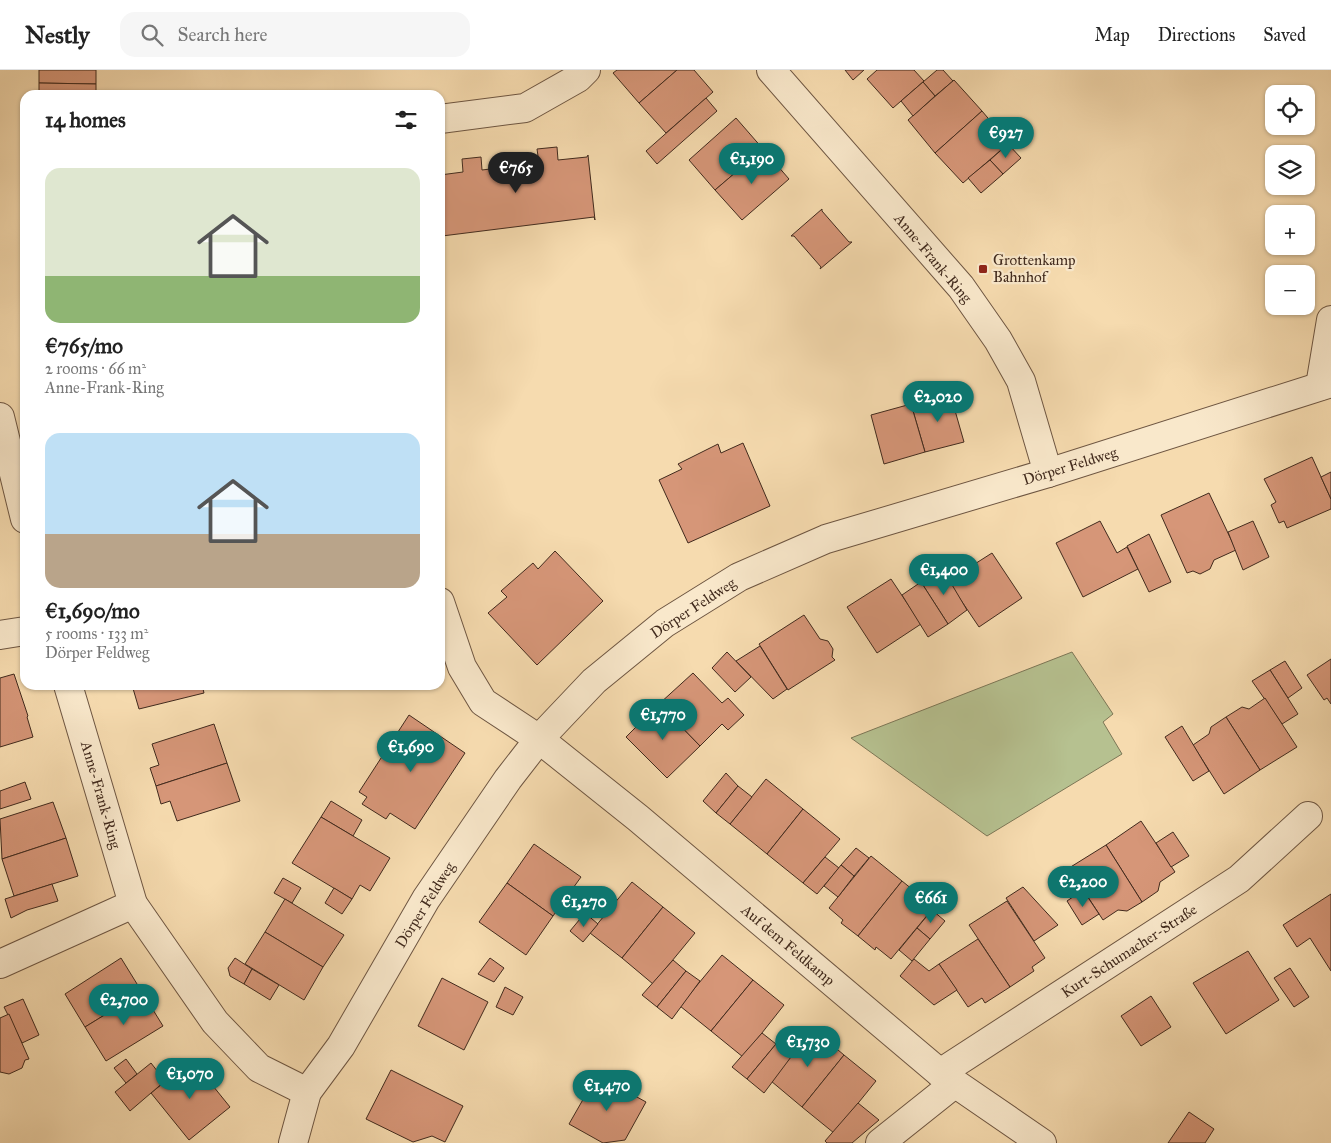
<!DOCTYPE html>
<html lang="en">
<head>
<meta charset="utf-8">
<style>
	body { margin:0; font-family:"IM FELL Great Primer",serif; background:#f6f6f6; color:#222; height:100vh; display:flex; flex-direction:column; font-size:19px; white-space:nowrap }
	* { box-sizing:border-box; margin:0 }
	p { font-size:16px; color:#767676 }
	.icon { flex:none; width:28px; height:28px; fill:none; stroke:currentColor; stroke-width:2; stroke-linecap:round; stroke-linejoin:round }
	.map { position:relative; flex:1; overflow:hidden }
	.panel { position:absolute; left:20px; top:20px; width:425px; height:600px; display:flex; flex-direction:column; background:#fff; border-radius:15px; box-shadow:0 1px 4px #0004 }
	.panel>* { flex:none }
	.buttons { position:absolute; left:1265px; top:15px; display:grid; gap:10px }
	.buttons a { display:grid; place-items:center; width:50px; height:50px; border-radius:10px; background:#fff; box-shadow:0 1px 4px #0004; font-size:25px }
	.price { position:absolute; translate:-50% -42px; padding:0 11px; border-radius:18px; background:#0f766e; color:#fff; font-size:16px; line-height:32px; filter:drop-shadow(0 1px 2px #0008) }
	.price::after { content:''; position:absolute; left:50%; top:30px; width:15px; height:11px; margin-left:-8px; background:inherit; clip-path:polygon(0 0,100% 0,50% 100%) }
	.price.selected { background:#222; color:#fff }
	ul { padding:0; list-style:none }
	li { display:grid; align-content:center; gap:10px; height:265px; padding:0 25px }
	li span { display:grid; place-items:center; height:155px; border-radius:15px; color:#555 }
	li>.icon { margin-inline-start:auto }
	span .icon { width:90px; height:90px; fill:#fffc; stroke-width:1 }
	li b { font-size:21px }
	h2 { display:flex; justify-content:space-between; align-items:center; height:60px; padding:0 25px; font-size:21px }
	header { display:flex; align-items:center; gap:30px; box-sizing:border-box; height:70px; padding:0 25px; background:#fff; border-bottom:1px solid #e0e0e0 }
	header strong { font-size:24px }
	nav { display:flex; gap:28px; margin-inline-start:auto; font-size:18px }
	.search { width:350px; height:45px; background:#f6f6f6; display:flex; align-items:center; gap:12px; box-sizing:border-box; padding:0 18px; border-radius:15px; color:#767676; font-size:19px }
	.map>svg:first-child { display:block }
	.green { fill:#b6c190; stroke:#7c7656 }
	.building { fill:#d69678; stroke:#412a1d }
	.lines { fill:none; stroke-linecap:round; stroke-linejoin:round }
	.minor-casing { stroke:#6e5642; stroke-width:30 }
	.minor { stroke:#f9e8cb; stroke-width:28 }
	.poi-dot { fill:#8f2418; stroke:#f9e8cb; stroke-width:2 }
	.labels { text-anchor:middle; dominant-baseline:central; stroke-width:4.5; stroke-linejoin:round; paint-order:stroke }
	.street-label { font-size:15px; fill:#412a1d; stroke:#f9e8cb }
	.poi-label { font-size:15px; fill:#412a1d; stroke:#f9e8cb; text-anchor:start }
</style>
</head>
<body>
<header>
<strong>Nestly</strong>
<div class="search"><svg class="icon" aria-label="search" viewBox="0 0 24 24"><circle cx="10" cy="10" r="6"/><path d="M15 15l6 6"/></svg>Search here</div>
<nav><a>Map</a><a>Directions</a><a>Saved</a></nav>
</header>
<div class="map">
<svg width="1331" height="1073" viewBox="0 0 1331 1073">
	<rect width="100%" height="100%" fill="#f6dbaf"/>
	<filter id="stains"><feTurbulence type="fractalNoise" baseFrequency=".004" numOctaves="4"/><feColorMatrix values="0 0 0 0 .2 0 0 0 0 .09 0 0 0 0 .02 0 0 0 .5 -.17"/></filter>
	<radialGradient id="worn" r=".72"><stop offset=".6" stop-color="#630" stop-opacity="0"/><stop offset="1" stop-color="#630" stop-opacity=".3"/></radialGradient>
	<path class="green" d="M 1072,582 L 1113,644 L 1103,652 L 1122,684 L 987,766 L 851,668 Z"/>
	<g class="building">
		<path d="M 39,0 L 96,0 L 96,14 L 39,13 Z"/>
		<path d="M 617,0 L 677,0 L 639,33 L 613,3 Z"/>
		<path d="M 677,0 L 694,0 L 713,22 L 666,63 L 639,33 Z"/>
		<path d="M 845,0 L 864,0 L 853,10 Z"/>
		<path d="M 877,0 L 914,0 L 924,11 L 893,38 L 867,9 Z"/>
		<path d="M 937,0 L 943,0 L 953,11 L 935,26 L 923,12 Z"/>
		<path d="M 954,10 L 982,41 L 935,83 L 908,50 Z"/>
		<path d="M 923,12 L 935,26 L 913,46 L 901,31 Z"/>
		<path d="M 39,13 L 96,14 L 96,25 L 39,25 Z"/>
		<path d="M 706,28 L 717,41 L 657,94 L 646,81 Z"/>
		<path d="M 982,41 L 1009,73 L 963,113 L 935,83 Z"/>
		<path d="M 736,48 L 763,79 L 715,120 L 689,90 Z"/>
		<path d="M 1008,74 L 1021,88 L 1003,104 L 990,90 Z"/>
		<path d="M 557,77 L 558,90 L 587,87 L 588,85 L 595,150 L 594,147 L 442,166 L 442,168 L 440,105 L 463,102 L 462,89 L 481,87 L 482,100 L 539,93 L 537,79 Z"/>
		<path d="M 763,79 L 789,109 L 742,150 L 715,120 Z"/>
		<path d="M 990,90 L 1003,104 L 981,123 L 968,108 Z"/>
		<path d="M 822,139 L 822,141 L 849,172 L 852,172 L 820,199 L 821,197 L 794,166 L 791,166 Z"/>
		<path d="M 950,323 L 964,372 L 925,382 L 911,334 Z"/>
		<path d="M 911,334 L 925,382 L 884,394 L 871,345 Z"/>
		<path d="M 743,373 L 770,436 L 688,473 L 659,410 L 682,399 L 678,394 L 718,374 L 721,383 Z"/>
		<path d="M 1312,387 L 1331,429 L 1331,439 L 1287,458 L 1284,451 L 1279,453 L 1271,435 L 1276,432 L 1264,409 Z"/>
		<path d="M 1331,402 L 1331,429 L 1321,407 Z"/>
		<path d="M 1209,423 L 1236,480 L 1214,490 L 1210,499 L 1200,504 L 1193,501 L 1187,503 L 1161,445 Z"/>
		<path d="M 1100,451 L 1117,483 L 1127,477 L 1138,499 L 1083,527 L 1056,473 Z"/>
		<path d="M 1253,451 L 1269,487 L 1243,500 L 1228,462 Z"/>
		<path d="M 1149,464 L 1171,512 L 1149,522 L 1127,476 Z"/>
		<path d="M 555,481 L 603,531 L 537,595 L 488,543 L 507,527 L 501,521 L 533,493 L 538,499 Z"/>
		<path d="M 992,483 L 1022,528 L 979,557 L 948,511 Z"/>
		<path d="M 942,498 L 967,540 L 948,554 L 921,512 Z"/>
		<path d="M 891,509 L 921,554 L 877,583 L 847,537 Z"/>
		<path d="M 921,512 L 948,554 L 928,567 L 902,525 Z"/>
		<path d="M 804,545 L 820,569 L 828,571 L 833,579 L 832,587 L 835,590 L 788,620 L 759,574 Z"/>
		<path d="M 760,576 L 787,619 L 773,629 L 736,591 Z"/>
		<path d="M 727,582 L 751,607 L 735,622 L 712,598 Z"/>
		<path d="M 1331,589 L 1331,634 L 1327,628 L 1324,630 L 1307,605 Z"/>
		<path d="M 1285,591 L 1302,618 L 1288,628 L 1270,600 Z"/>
		<path d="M 1270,600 L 1298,644 L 1282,654 L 1252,611 Z"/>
		<path d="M 693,603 L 722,633 L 728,628 L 744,645 L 728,660 L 722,654 L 700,676 L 659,634 Z"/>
		<path d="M 14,604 L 28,646 L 27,647 L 33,667 L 0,677 L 0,608 Z"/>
		<path d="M 132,615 L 202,615 L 204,623 L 139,639 Z"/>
		<path d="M 1265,628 L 1297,677 L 1260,700 L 1226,647 L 1242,637 L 1249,639 Z"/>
		<path d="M 659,634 L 700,676 L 667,708 L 626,667 Z"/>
		<path d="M 409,645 L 465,683 L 415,759 L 390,743 L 386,749 L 362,734 L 367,727 L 359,722 Z"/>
		<path d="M 1226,647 L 1260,700 L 1224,724 L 1193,675 L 1209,664 L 1211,657 Z"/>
		<path d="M 214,654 L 227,693 L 156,716 L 150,698 L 159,695 L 152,674 Z"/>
		<path d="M 1182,656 L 1209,701 L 1193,711 L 1165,667 Z"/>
		<path d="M 227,693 L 240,731 L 177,751 L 170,731 L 161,734 L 156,716 Z"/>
		<path d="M 726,703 L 738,716 L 716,743 L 703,731 Z"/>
		<path d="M 766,709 L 803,739 L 767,784 L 730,754 Z"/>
		<path d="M 25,712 L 31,729 L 0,739 L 0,721 Z"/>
		<path d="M 738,716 L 752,727 L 730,754 L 716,743 Z"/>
		<path d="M 331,731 L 362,750 L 353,766 L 321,747 Z"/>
		<path d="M 53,732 L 66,768 L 2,789 L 0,749 Z"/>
		<path d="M 803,739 L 840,769 L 803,813 L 767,784 Z"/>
		<path d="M 321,747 L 390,788 L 370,821 L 360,815 L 352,829 L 292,793 Z"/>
		<path d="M 1141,751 L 1175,802 L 1160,812 L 1158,821 L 1142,832 L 1106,775 Z"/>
		<path d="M 1173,762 L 1189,786 L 1171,797 L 1156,773 Z"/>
		<path d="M 66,768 L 78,806 L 14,826 L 2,789 Z"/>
		<path d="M 534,774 L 581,807 L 553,846 L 507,813 Z"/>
		<path d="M 1106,775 L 1142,832 L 1127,841 L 1118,840 L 1103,850 L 1069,798 Z"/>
		<path d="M 856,778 L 869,788 L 854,806 L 841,795 Z"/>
		<path d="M 871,786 L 902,811 L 858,866 L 841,853 L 843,850 L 829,838 Z"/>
		<path d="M 825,787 L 839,798 L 817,824 L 803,813 Z"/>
		<path d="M 841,795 L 854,806 L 838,827 L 824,816 Z"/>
		<path d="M 283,808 L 301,818 L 292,833 L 274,823 Z"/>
		<path d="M 902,811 L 934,837 L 891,889 L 876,877 L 875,880 L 858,866 Z"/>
		<path d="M 632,812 L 663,837 L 622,888 L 590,863 Z"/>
		<path d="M 507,813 L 553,846 L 526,885 L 479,852 Z"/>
		<path d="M 52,814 L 58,831 L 27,840 L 11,848 L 5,829 Z"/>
		<path d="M 1023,817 L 1058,855 L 1034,871 L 1006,828 Z"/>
		<path d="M 334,818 L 352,829 L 342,844 L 325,833 Z"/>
		<path d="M 1083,820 L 1099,844 L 1082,855 L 1067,831 Z"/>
		<path d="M 1331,824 L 1331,901 L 1310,868 L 1297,877 L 1283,855 Z"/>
		<path d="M 285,829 L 344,865 L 323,897 L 265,862 Z"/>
		<path d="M 1007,831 L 1045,888 L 1032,897 L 1034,901 L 1010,917 L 969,855 Z"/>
		<path d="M 663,837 L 695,863 L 653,914 L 622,888 Z"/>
		<path d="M 932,840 L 945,851 L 930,869 L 917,858 Z"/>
		<path d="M 585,843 L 598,854 L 583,872 L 570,861 Z"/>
		<path d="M 917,858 L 930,869 L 912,891 L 899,880 Z"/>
		<path d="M 265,862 L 323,897 L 304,930 L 245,894 Z"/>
		<path d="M 978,869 L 1010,917 L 985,933 L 982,928 L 968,937 L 939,894 Z"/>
		<path d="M 1248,881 L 1279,930 L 1226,964 L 1193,913 Z"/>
		<path d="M 722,885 L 753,910 L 711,961 L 680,936 Z"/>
		<path d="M 121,888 L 142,922 L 85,957 L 65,924 Z"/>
		<path d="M 235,888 L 252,899 L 244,914 L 230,906 L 228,898 Z"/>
		<path d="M 490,888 L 504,898 L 494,912 L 478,904 Z"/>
		<path d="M 914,889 L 929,901 L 939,894 L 957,920 L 934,935 L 900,906 Z"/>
		<path d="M 673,890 L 686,901 L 657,937 L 642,925 Z"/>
		<path d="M 1290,898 L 1309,927 L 1294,937 L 1274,908 Z"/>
		<path d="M 252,899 L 279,915 L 270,930 L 244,914 Z"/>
		<path d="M 686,901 L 700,911 L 672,949 L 657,937 Z"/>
		<path d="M 442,908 L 488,932 L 464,980 L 418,956 Z"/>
		<path d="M 753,910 L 784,935 L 743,987 L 711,961 Z"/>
		<path d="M 505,917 L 523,927 L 513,945 L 496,937 Z"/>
		<path d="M 142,922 L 163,956 L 106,991 L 85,957 Z"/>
		<path d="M 1151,926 L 1171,957 L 1141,976 L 1121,946 Z"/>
		<path d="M 23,929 L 39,965 L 22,973 L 4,937 Z"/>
		<path d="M 9,944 L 29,989 L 25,990 L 22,998 L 9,1004 L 0,1002 L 0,948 Z"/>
		<path d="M 813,959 L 844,985 L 802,1037 L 771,1011 Z"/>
		<path d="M 762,963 L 776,974 L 747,1009 L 732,997 Z"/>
		<path d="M 776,974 L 791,987 L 764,1023 L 747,1009 Z"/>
		<path d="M 844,985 L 876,1011 L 834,1063 L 802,1037 Z"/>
		<path d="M 126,989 L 137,1004 L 126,1013 L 114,998 Z"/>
		<path d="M 192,990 L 230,1037 L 189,1070 L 151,1023 Z"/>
		<path d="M 151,993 L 165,1011 L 130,1041 L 115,1022 Z"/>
		<path d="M 391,1000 L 463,1036 L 445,1072 L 432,1066 L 413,1072 L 366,1049 Z"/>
		<path d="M 597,1005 L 646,1032 L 625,1070 L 603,1073 L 569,1054 Z"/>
		<path d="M 858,1033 L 879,1050 L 852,1073 L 827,1073 L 825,1071 Z"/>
		<path d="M 1189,1042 L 1214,1059 L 1205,1073 L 1168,1073 Z"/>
	</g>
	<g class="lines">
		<defs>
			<g id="minor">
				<path d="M 771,0 L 961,217 L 998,270 L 1021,311 L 1048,403"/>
				<path d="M 440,49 L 525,38 L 578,8 L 586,0"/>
				<path d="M 1320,316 L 1331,250"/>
				<path d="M 0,347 L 25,449"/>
				<path d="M 440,532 L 462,597 L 483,632 L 539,669 L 638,748 L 940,1003 L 1042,1073"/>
				<path d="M 0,565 L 25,561"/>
				<path d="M 68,615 L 133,834 L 215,952 L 259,998 L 307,1022"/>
				<path d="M 0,894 L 133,834"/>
				<path d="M 940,1003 L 1239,809 L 1308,746"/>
				<path d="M 293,1073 L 307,1022 L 341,976 L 426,829 L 508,709 L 539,669 L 594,611 L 665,553 L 739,507 L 826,469 L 1048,403 L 1331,313"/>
				<path d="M 880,1073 L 954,1014"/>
			</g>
		</defs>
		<use href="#minor" class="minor-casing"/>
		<use href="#minor" class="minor"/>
	</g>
	<rect class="poi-dot" x="978" y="194" width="10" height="10" rx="2.5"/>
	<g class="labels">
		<g class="street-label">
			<text transform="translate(933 188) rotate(50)">Anne-Frank-Ring</text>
			<text transform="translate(1070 396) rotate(-17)">Dörper Feldweg</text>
			<text transform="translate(693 538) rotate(-33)">Dörper Feldweg</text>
			<text transform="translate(101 725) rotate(74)">Anne-Frank-Ring</text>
			<text transform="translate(425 835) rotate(-58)">Dörper Feldweg</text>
			<text transform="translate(788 875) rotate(40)">Auf dem Feldkamp</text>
			<text transform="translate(1129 881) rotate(-33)">Kurt-Schumacher-Straße</text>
		</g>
		<g class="poi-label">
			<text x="993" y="190">Grottenkamp<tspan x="993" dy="17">Bahnhof</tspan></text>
		</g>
	</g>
	<rect width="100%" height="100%" filter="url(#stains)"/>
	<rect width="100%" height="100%" fill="url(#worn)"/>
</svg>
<div class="buttons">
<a><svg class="icon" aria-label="locate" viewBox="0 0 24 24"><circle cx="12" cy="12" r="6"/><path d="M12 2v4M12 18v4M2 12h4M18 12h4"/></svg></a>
<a><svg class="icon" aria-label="layers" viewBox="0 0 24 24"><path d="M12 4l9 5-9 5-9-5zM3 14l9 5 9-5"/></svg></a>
<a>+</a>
<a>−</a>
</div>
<b class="price" style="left:1006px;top:89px">€927</b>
<b class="price" style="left:752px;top:115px">€1,190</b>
<b class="price selected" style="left:516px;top:124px">€765</b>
<b class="price" style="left:938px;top:353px">€2,020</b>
<b class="price" style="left:944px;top:526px">€1,400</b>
<b class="price" style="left:663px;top:671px">€1,770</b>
<b class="price" style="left:411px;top:703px">€1,690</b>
<b class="price" style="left:1083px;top:838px">€2,200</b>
<b class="price" style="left:931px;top:854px">€661</b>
<b class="price" style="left:584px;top:858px">€1,270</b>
<b class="price" style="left:124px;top:956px">€2,700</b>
<b class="price" style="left:808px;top:998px">€1,730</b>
<b class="price" style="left:190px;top:1030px">€1,070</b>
<b class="price" style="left:607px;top:1042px">€1,470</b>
<section class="panel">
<h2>14 homes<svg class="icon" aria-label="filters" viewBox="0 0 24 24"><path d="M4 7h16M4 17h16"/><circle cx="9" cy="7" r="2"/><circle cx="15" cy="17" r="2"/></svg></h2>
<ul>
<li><span style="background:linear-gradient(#dfe7d0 70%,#8fb573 0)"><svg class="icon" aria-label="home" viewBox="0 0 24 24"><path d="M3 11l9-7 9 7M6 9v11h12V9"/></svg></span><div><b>€765/mo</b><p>2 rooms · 66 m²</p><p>Anne-Frank-Ring</p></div></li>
<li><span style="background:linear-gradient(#bfe0f5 65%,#b9a48a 0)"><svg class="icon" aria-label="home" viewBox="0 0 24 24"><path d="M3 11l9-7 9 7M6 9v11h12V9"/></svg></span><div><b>€1,690/mo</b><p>5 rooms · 133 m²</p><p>Dörper Feldweg</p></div></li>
</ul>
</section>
</div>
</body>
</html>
